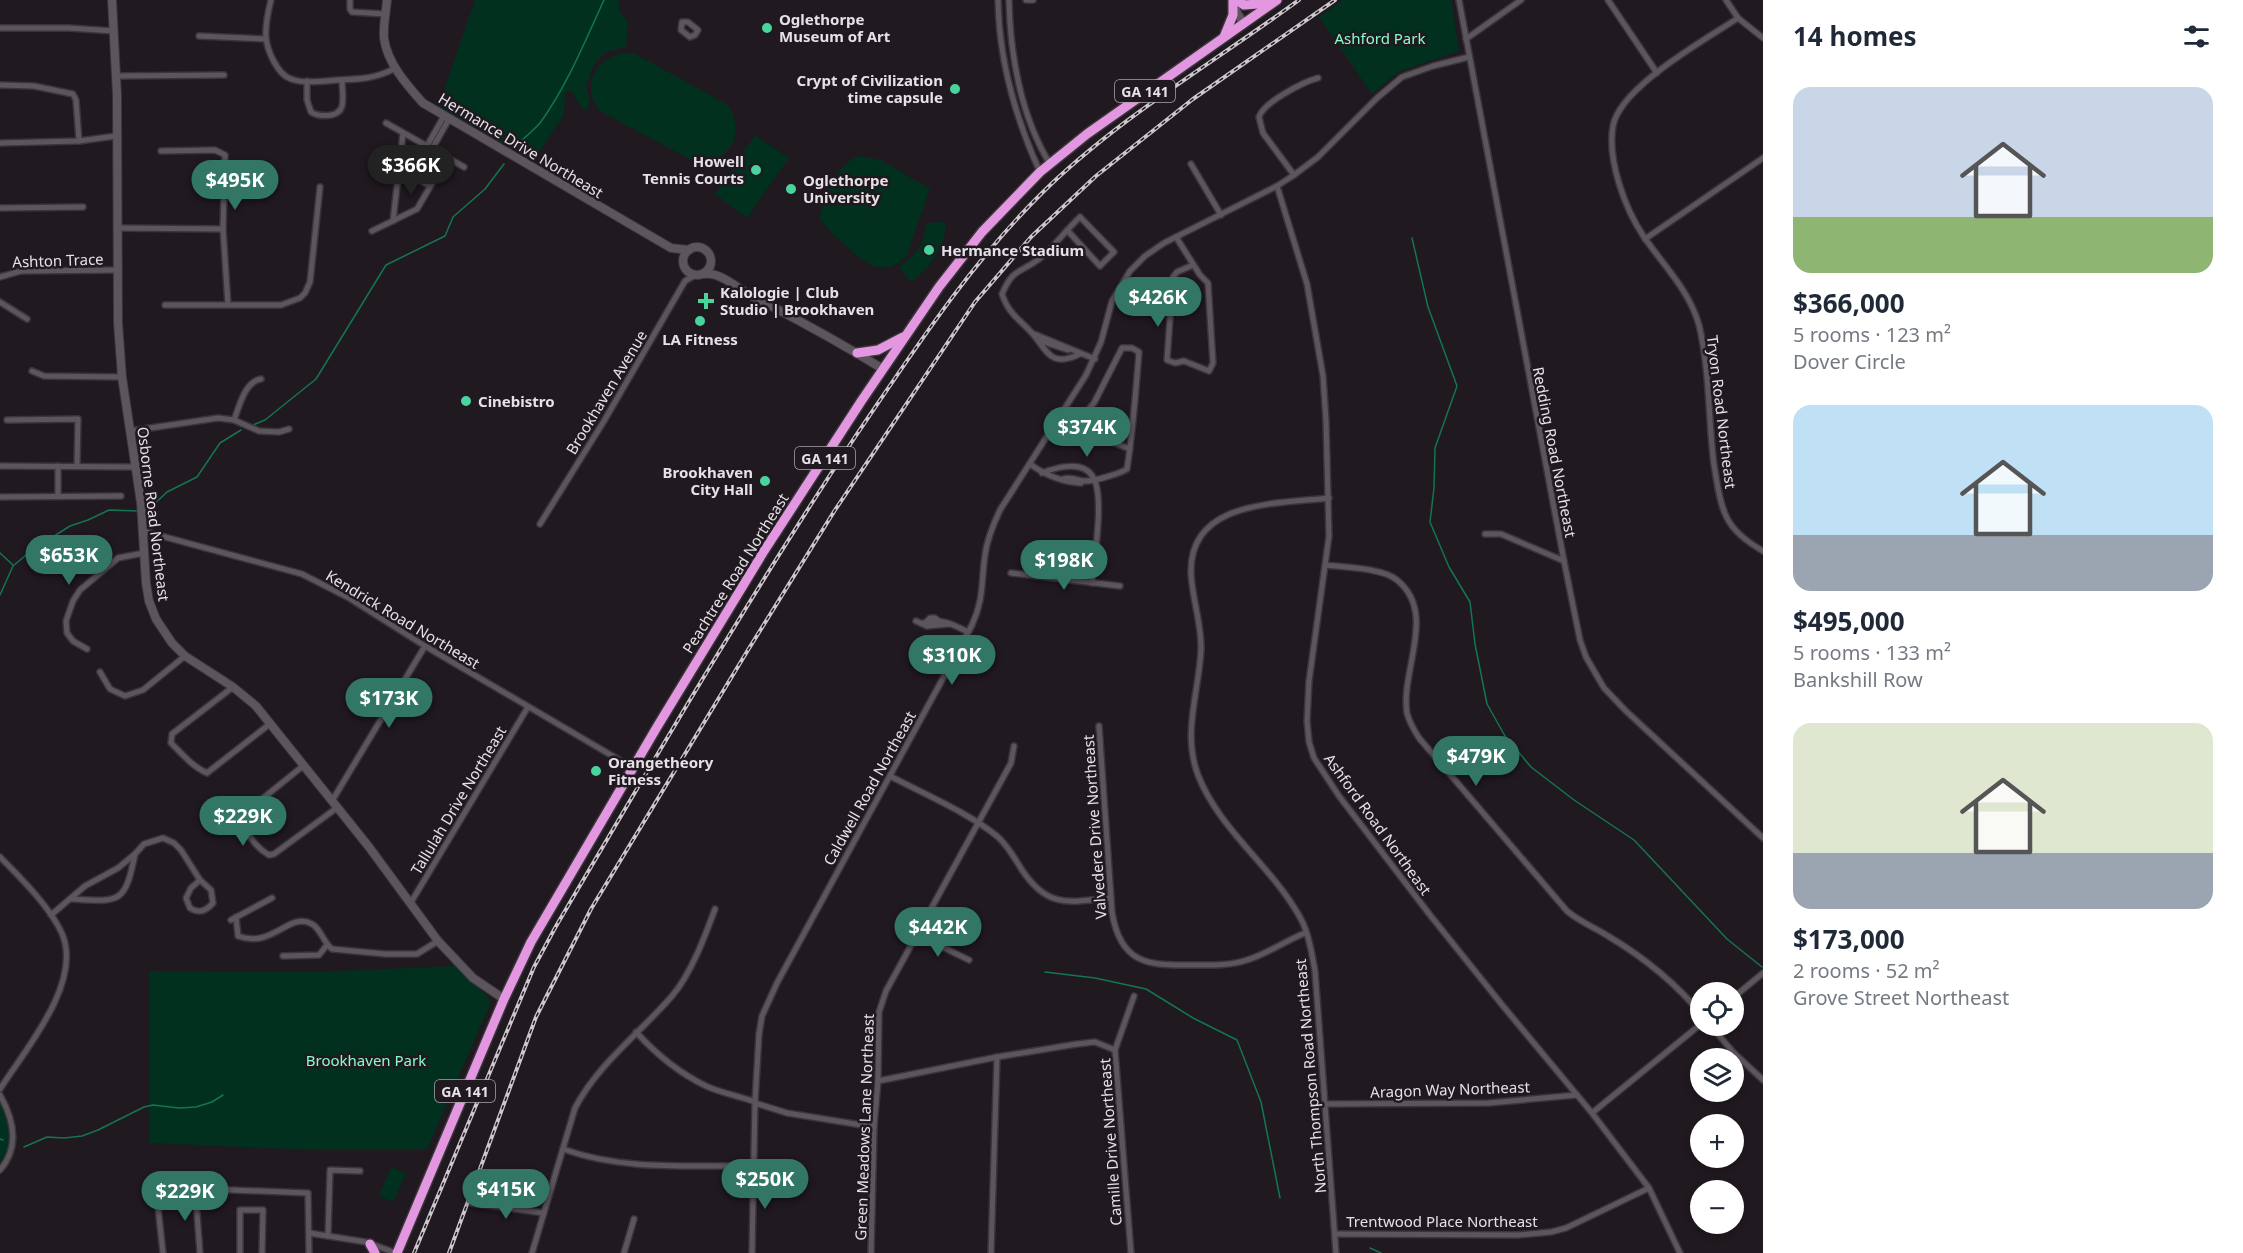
<!DOCTYPE html>
<html lang="en">
<head>
<meta charset="utf-8">
<style>
	body { margin:0; font-family:"Noto Sans",sans-serif; background:#f2f2f3; color:#1f2937; height:100vh; display:flex; flex-direction:column; font-size:22px; white-space:nowrap }
	* { box-sizing:border-box; margin:0 }
	p { font-size:20px; color:#747a83 }
	.icon { flex:none; width:33px; height:33px; fill:none; stroke:currentColor; stroke-width:2; stroke-linecap:round; stroke-linejoin:round }
	.map { position:relative; flex:1; overflow:hidden }
	.sheet { display:flex; flex-direction:column; background:#fff; width:480px }
	.sheet>* { flex:none }
	.tools { position:absolute; left:1690px; top:982px; display:grid; gap:12px }
	.tools a { display:grid; place-items:center; width:54px; height:54px; border-radius:50%; background:#fff; box-shadow:0 3px 9px #0003; font-size:30px }
	.price { position:absolute; translate:-50% -51px; padding:0 14px; border-radius:21px; background:#327665; color:#fff; font-size:20px; line-height:39px; filter:drop-shadow(0 2px 3px #0008) }
	.price::after { content:''; position:absolute; left:50%; top:36px; width:18px; height:14px; margin-left:-9px; background:inherit; clip-path:polygon(0 0,100% 0,50% 100%) }
	.price.selected { background:#222; color:#fff }
	ul { padding:0; list-style:none }
	li { display:grid; align-content:center; gap:12px; height:318px; padding:0 30px }
	li span { display:grid; place-items:center; height:186px; border-radius:18px; color:#555 }
	li>.icon { margin-inline-start:auto }
	span .icon { width:108px; height:108px; fill:#fffc; stroke-width:1 }
	li b { font-size:26px }
	h2 { display:flex; justify-content:space-between; align-items:center; height:72px; padding:0 30px; font-size:26px }
	main { display:flex; flex:1; min-height:0 }
	.map>svg:first-child { display:block }
	.green { fill:#01301f }
	.lines { fill:none; stroke-linecap:round; stroke-linejoin:round }
	.stream { stroke:#137552; stroke-width:1.5 }
	.street-casing { stroke:#3a353a; stroke-width:8 }
	.secondary-casing { stroke:#3a353a; stroke-width:10 }
	.highway-casing { stroke:#3a353a; stroke-width:12 }
	.street { stroke:#5d555d; stroke-width:5 }
	.secondary { stroke:#5d555d; stroke-width:8 }
	.highway { stroke:#e397e0; stroke-width:9 }
	.rail-casing { stroke:#ccc7cc; stroke-width:4 }
	.rail { stroke:#201920; stroke-width:1.5; stroke-dasharray:4.5; stroke-linecap:butt }
	.poi-dot { fill:#49d49d; stroke:#201920; stroke-width:2 }
	.labels { text-anchor:middle; dominant-baseline:central; stroke-width:5; stroke-linejoin:round; paint-order:stroke }
	.shield { fill:#201920; stroke:#aba5ab; stroke-width:1.5 }
	.shield-label { font-size:14px; font-weight:bold; fill:#e6e1e6 }
	.poi-label { font-size:15px; font-weight:bold; fill:#e6e1e6; stroke:#201920; text-anchor:start }
	.park-label { font-size:15px; fill:#87fec9; stroke:#201920 }
	.street-label { font-size:15px; fill:#e6e1e6; stroke:#201920 }
</style>
</head>
<body>
<main>
<div class="map">
<svg width="1763" height="1253" viewBox="0 0 1763 1253">
	<rect width="100%" height="100%" fill="#201920"/>
	<g class="green">
		<path d="M 475,0 L 619,0 L 619,11 L 628,22 L 626,47 L 604,53 L 594,65 L 586,86 L 590,100 L 588,109 L 583,110 L 572,92 L 565,92 L 564,114 L 533,162 L 438,108 Z"/>
		<path d="M 1343,0 L 1451,0 L 1459,51 L 1398,72 L 1372,94 L 1319,17 Z"/>
		<path d="M 625,53 L 634,53 L 728,105 C 747,134 729,164 695,162 L 600,111 C 580,86 595,57 625,53 Z"/>
		<path d="M 755,135 L 789,158 L 747,218 L 715,194 Z"/>
		<path d="M 859,156 L 881,160 L 930,189 L 906,257 C 882,279 864,262 845,245 C 835,236 825,228 819,217 C 828,194 833,166 859,156 Z"/>
		<path d="M 946,222 C 946,247 930,267 911,282 L 899,267 C 916,255 925,244 926,223 Z"/>
		<path d="M 457,966 L 489,998 L 490,1004 L 427,1150 L 315,1150 L 149,1143 L 149,971 L 311,972 Z"/>
		<path d="M 0,1102 C 8,1118 16,1148 0,1161 Z"/>
		<path d="M 394,1168 L 406,1174 L 394,1200 L 391,1201 L 379,1196 L 390,1169 Z"/>
	</g>
	<g class="lines">
		<g class="stream">
			<path d="M 513,148 C 522,140 532,132 540,123 C 567,86 585,41 604,0"/>
			<path d="M 1412,238 L 1428,307 L 1457,386 L 1435,448 L 1434,488 L 1430,522 L 1449,567 L 1470,602 L 1475,644 L 1487,704 L 1505,736 L 1531,767 L 1574,800 L 1634,840 L 1727,939 L 1762,967"/>
			<path d="M 253,425 L 265,420 L 316,379 L 386,265 L 445,236 L 453,217 L 485,189 L 504,164"/>
			<path d="M 145,509 L 150,508 L 167,492 L 197,477 L 220,443 L 241,430"/>
			<path d="M 0,553 L 13,565"/>
			<path d="M 0,595 L 13,566 L 32,550 L 70,526 L 88,520 L 109,510 L 138,511"/>
			<path d="M 1045,972 L 1095,978 L 1146,989 L 1193,1018 L 1237,1040 L 1261,1102 L 1280,1198"/>
			<path d="M 0,1139 L 3,1140"/>
			<path d="M 24,1147 L 47,1137 L 64,1138 L 82,1136 L 98,1130 L 144,1107 L 153,1105 L 179,1108 L 196,1107 L 212,1102 L 223,1095"/>
			<path d="M 1370,1248 L 1381,1253"/>
		</g>
		<defs>
			<g id="street">
				<path d="M 271,0 C 268,12 265,25 266,37 C 267,51 278,75 291,79 C 305,84 323,81 338,80 C 361,79 374,79 396,68"/>
				<path d="M 350,0 L 350,9 L 352,12 L 386,14"/>
				<path d="M 998,0 C 999,61 1015,117 1040,172"/>
				<path d="M 1009,0 C 1010,55 1021,117 1050,164"/>
				<path d="M 1026,0 L 1033,0"/>
				<path d="M 1459,0 L 1564,561 L 1580,640 L 1586,657 L 1604,688 L 1626,711 L 1763,838"/>
				<path d="M 1608,0 L 1657,73"/>
				<path d="M 1726,0 L 1738,18 L 1763,38"/>
				<path d="M 1738,18 C 1705,40 1620,87 1613,126 C 1607,160 1625,209 1644,237 C 1664,266 1689,290 1699,325 C 1710,371 1708,418 1714,465 C 1717,481 1719,503 1727,518 C 1734,532 1749,543 1763,551"/>
				<path d="M 682,22 L 688,22 L 698,30 L 695,35 L 690,37 L 681,30 Z"/>
				<path d="M 0,28 L 69,28 L 114,31"/>
				<path d="M 199,36 L 266,39"/>
				<path d="M 1466,39 L 1521,0"/>
				<path d="M 116,76 L 224,75"/>
				<path d="M 307,81 L 307,100 L 311,112 C 319,117 339,118 342,106 C 344,98 342,88 342,80"/>
				<path d="M 0,85 L 34,86 L 73,94 L 76,100 L 79,141 L 0,143"/>
				<path d="M 386,123 L 464,167"/>
				<path d="M 79,141 L 116,136"/>
				<path d="M 427,146 L 444,116"/>
				<path d="M 432,149 L 449,119"/>
				<path d="M 161,151 L 215,150 L 225,155 L 223,229 L 228,305"/>
				<path d="M 1191,164 L 1221,215"/>
				<path d="M 399,168 L 430,186"/>
				<path d="M 1294,175 L 1263,133 L 1259,117 C 1264,102 1303,82 1318,78"/>
				<path d="M 1277,186 L 1307,284 L 1323,376 L 1326,421 L 1329,536 L 1309,681 L 1307,721 L 1309,742 L 1314,758 L 1339,796 L 1430,915 L 1503,1006 L 1592,1113 L 1649,1188 L 1680,1253"/>
				<path d="M 0,208 L 83,207"/>
				<path d="M 393,221 L 403,133"/>
				<path d="M 117,228 L 223,229"/>
				<path d="M 1067,230 L 1100,266 L 1114,252 L 1080,217 C 1066,230 1054,247 1039,259 C 1019,274 1013,268 1002,294 C 1009,314 1017,317 1031,332 C 1047,349 1049,369 1080,354"/>
				<path d="M 372,231 L 417,209 L 447,158"/>
				<path d="M 1176,237 L 1200,275 L 1208,283 L 1213,363 L 1209,371 L 1184,361 L 1175,363 L 1167,360 L 1173,277 L 1177,272 L 1193,265"/>
				<path d="M 1645,239 L 1763,158"/>
				<path d="M 0,277 L 21,271 L 118,270"/>
				<path d="M 0,302 L 27,319"/>
				<path d="M 165,305 L 281,305 L 300,298 L 305,293 L 310,282 L 320,187"/>
				<path d="M 1034,334 L 1095,359"/>
				<path d="M 1039,337 L 1044,342 L 1068,350"/>
				<path d="M 32,371 L 44,376 L 122,377"/>
				<path d="M 7,420 L 78,419 L 77,466"/>
				<path d="M 234,420 C 239,407 245,381 261,379"/>
				<path d="M 130,431 L 218,418 L 234,420 L 259,431 L 279,432 L 289,429"/>
				<path d="M 1030,464 C 1045,475 1063,482 1081,483"/>
				<path d="M 0,466 L 136,467"/>
				<path d="M 58,466 L 58,496"/>
				<path d="M 1042,473 C 1057,467 1083,460 1093,477 C 1105,496 1094,560 1092,583"/>
				<path d="M 1063,479 C 1072,476 1079,482 1088,481 C 1097,480 1119,474 1127,469 C 1133,430 1136,391 1139,352 L 1132,348 L 1122,348 L 1094,403 L 1078,422 L 1079,427 L 1087,432 L 1130,449"/>
				<path d="M 0,497 L 121,496"/>
				<path d="M 1329,498 C 1277,504 1189,500 1191,573 C 1192,599 1202,624 1201,650 C 1199,692 1182,733 1198,775 C 1220,832 1276,869 1303,923 C 1310,938 1312,955 1315,971 L 1336,1253"/>
				<path d="M 540,524 L 604,421 L 685,281 L 695,275"/>
				<path d="M 143,531 L 302,574 L 349,598 L 425,646 L 633,768"/>
				<path d="M 1485,534 L 1501,534 L 1564,561"/>
				<path d="M 1325,565 C 1343,567 1383,568 1397,580 C 1438,613 1400,671 1407,713 C 1409,722 1414,730 1419,738 L 1567,911 C 1580,922 1594,927 1608,936 C 1643,957 1675,982 1701,1014"/>
				<path d="M 1011,573 L 1120,586"/>
				<path d="M 916,621 L 927,626 L 949,624"/>
				<path d="M 927,621 L 930,618 L 935,618 L 940,622"/>
				<path d="M 923,623 C 939,617 954,625 968,632"/>
				<path d="M 87,649 L 73,641 L 67,633 L 66,621 L 73,601 L 80,590 L 118,558 L 144,553"/>
				<path d="M 100,672 L 110,689 L 125,696 L 143,690 L 185,656"/>
				<path d="M 233,687 L 172,734 L 171,743 C 182,754 193,767 207,773 L 271,723"/>
				<path d="M 1099,726 L 1112,912 C 1120,963 1147,966 1192,965 C 1210,965 1229,966 1247,960 C 1267,954 1285,941 1305,933"/>
				<path d="M 303,766 L 242,815 C 242,829 256,848 269,855 L 274,854 L 338,807"/>
				<path d="M 890,776 C 922,793 971,814 998,837 C 1008,846 1015,859 1022,870 C 1048,909 1069,902 1110,898"/>
				<path d="M 332,801 L 425,646"/>
				<path d="M 0,857 C 21,878 52,909 63,936 C 81,985 25,1050 0,1089"/>
				<path d="M 72,899 C 120,902 125,904 135,854"/>
				<path d="M 410,904 L 528,707"/>
				<path d="M 51,915 L 85,886 L 118,868 L 135,854 L 144,844 L 163,838 L 174,843 L 181,850 L 200,880 L 211,890 L 213,903 C 206,911 199,914 190,908 L 186,898 L 191,888 L 200,880"/>
				<path d="M 236,917 L 238,936 C 273,949 289,911 312,924 C 321,929 323,942 332,949 L 385,954 L 417,954 L 438,941"/>
				<path d="M 231,920 L 272,898"/>
				<path d="M 918,935 L 969,960"/>
				<path d="M 283,956 L 319,955 L 327,945"/>
				<path d="M 1734,997 L 1763,973"/>
				<path d="M 1711,1026 L 1733,1052 L 1763,1080"/>
				<path d="M 636,1032 C 656,1054 679,1073 706,1086 C 721,1093 739,1096 755,1102"/>
				<path d="M 878,1081 L 997,1057 L 1077,1044 L 1095,1042 L 1115,1050"/>
				<path d="M 0,1095 C 14,1120 20,1147 0,1170"/>
				<path d="M 755,1103 L 787,1113 L 874,1127"/>
				<path d="M 1325,1104 L 1489,1103 L 1577,1095"/>
				<path d="M 1592,1113 L 1701,1024"/>
				<path d="M 563,1149 C 623,1171 690,1165 753,1166"/>
				<path d="M 195,1188 L 200,1253"/>
				<path d="M 471,1203 L 544,1213"/>
				<path d="M 309,1233 L 366,1242 L 396,1253"/>
				<path d="M 1335,1234 L 1518,1235 L 1551,1232 L 1566,1228 L 1649,1188"/>
				<path d="M 328,1236 L 330,1170 L 360,1171"/>
				<path d="M 163,1253 L 156,1189 L 159,1187 L 308,1193 L 309,1253"/>
				<path d="M 240,1253 L 240,1210 L 263,1210 L 262,1253"/>
				<path d="M 532,1253 L 575,1108 C 598,1064 640,1033 672,996 C 691,974 705,936 715,909"/>
				<path d="M 624,1253 L 634,1219"/>
				<path d="M 752,1253 L 755,1102 L 759,1034 L 762,1016 L 777,983 L 972,625 C 984,599 981,583 985,555 C 987,539 993,525 1000,510 L 1086,375 L 1101,342 L 1112,301 L 1130,271 L 1145,256 L 1164,243 L 1277,186 L 1294,175 L 1318,157 L 1377,98 L 1402,77 L 1433,66 L 1469,57"/>
				<path d="M 871,1253 L 874,1127 L 878,1081 L 879,1012 L 886,991 L 1011,763 L 1014,746"/>
				<path d="M 991,1253 L 997,1057"/>
				<path d="M 1131,1253 L 1115,1050 L 1134,996"/>
			</g>
			<g id="secondary">
				<path d="M 112,0 L 117,95 L 118,323 L 122,377 L 141,503 L 146,583 L 149,601 L 156,619 L 172,643 L 185,656 L 233,687 L 256,706 L 369,847 L 438,941 L 473,978 L 504,999"/>
				<path d="M 387,0 C 386,12 383,26 384,38 C 387,63 407,85 423,103 L 671,248 L 689,250"/>
				<path d="M 1235,4 L 1237,13 L 1244,24"/>
				<circle cx="697" cy="261" r="14"/>
				<path d="M 704,274 C 720,272 736,287 750,295 C 795,318 839,342 883,369"/>
			</g>
			<g id="highway">
				<path d="M 1237,0 L 1244,5 L 1271,3"/>
				<path d="M 1224,37 L 1233,15 L 1233,0"/>
				<path d="M 857,353 L 878,350 L 903,337"/>
				<path d="M 370,1244 L 375,1253"/>
				<path d="M 397,1253 L 504,999 L 531,942 L 657,727 L 764,551 L 862,400 L 939,287 L 982,232 L 1040,172 L 1087,134 L 1277,0"/>
			</g>
		</defs>
		<use href="#street" class="street-casing"/>
		<use href="#secondary" class="secondary-casing"/>
		<use href="#highway" class="highway-casing"/>
		<use href="#street" class="street"/>
		<use href="#secondary" class="secondary"/>
		<use href="#highway" class="highway"/>
		<defs>
			<g id="rail">
				<path d="M 414,1253 L 534,967 L 555,928 C 652,763 749,597 855,437 C 913,352 968,266 1042,193 C 1118,118 1213,63 1299,0"/>
				<path d="M 449,1253 L 536,1017 L 591,909 L 748,650 L 835,510 L 975,302 L 1031,237 L 1096,176 L 1193,99 L 1335,0"/>
			</g>
		</defs>
		<use href="#rail" class="rail-casing"/>
		<use href="#rail" class="rail"/>
	</g>
	<g class="poi-dot">
		<circle cx="767" cy="28" r="6"/>
		<circle cx="955" cy="89" r="6"/>
		<circle cx="756" cy="170" r="6"/>
		<circle cx="791" cy="189" r="6"/>
		<circle cx="929" cy="250" r="6"/>
		<path d="M703 292h6v6h6v6h-6v6h-6v-6h-6v-6h6z"/>
		<circle cx="700" cy="321" r="6"/>
		<circle cx="466" cy="401" r="6"/>
		<circle cx="765" cy="481" r="6"/>
		<circle cx="596" cy="771" r="6"/>
	</g>
	<g class="labels">
		<g class="shield">
			<rect x="1115" y="80" width="60" height="22" rx="4.5"/>
			<rect x="795" y="447" width="60" height="22" rx="4.5"/>
			<rect x="435" y="1080" width="60" height="22" rx="4.5"/>
		</g>
		<g class="shield-label">
			<text x="1145" y="91">GA 141</text>
			<text x="825" y="458">GA 141</text>
			<text x="465" y="1091">GA 141</text>
		</g>
		<g class="poi-label">
			<text x="779" y="19">Oglethorpe<tspan x="779" dy="17">Museum of Art</tspan></text>
			<text x="943" y="80" text-anchor="end">Crypt of Civilization<tspan x="943" dy="17">time capsule</tspan></text>
			<text x="744" y="161" text-anchor="end">Howell<tspan x="744" dy="17">Tennis Courts</tspan></text>
			<text x="803" y="180">Oglethorpe<tspan x="803" dy="17">University</tspan></text>
			<text x="941" y="250">Hermance Stadium</text>
			<text x="720" y="292">Kalologie | Club<tspan x="720" dy="17">Studio | Brookhaven</tspan></text>
			<text x="700" y="339" text-anchor="middle">LA Fitness</text>
			<text x="478" y="401">Cinebistro</text>
			<text x="753" y="472" text-anchor="end">Brookhaven<tspan x="753" dy="17">City Hall</tspan></text>
			<text x="608" y="762">Orangetheory<tspan x="608" dy="17">Fitness</tspan></text>
		</g>
		<g class="park-label">
			<text x="1380" y="38">Ashford Park</text>
			<text x="366" y="1060">Brookhaven Park</text>
		</g>
		<g class="street-label">
			<text transform="translate(521 145) rotate(31)">Hermance Drive Northeast</text>
			<text transform="translate(58 260) rotate(-2)">Ashton Trace</text>
			<text transform="translate(606 392) rotate(-59)">Brookhaven Avenue</text>
			<text transform="translate(1722 412) rotate(83)">Tryon Road Northeast</text>
			<text transform="translate(1555 452) rotate(79)">Redding Road Northeast</text>
			<text transform="translate(154 514) rotate(83)">Osborne Road Northeast</text>
			<text transform="translate(735 573) rotate(-58)">Peachtree Road Northeast</text>
			<text transform="translate(403 619) rotate(31)">Kendrick Road Northeast</text>
			<text transform="translate(869 788) rotate(-61)">Caldwell Road Northeast</text>
			<text transform="translate(458 800) rotate(-59)">Tallulah Drive Northeast</text>
			<text transform="translate(1378 824) rotate(54)">Ashford Road Northeast</text>
			<text transform="translate(1094 827) rotate(-94)">Valvedere Drive Northeast</text>
			<text transform="translate(1310 1076) rotate(-95)">North Thompson Road Northeast</text>
			<text transform="translate(1450 1089) rotate(-2)">Aragon Way Northeast</text>
			<text transform="translate(864 1127) rotate(-88)">Green Meadows Lane Northeast</text>
			<text transform="translate(1110 1142) rotate(-94)">Camille Drive Northeast</text>
			<text x="1442" y="1221">Trentwood Place Northeast</text>
		</g>
	</g>
</svg>
<div class="tools">
<a><svg class="icon" aria-label="locate" viewBox="0 0 24 24"><circle cx="12" cy="12" r="6"/><path d="M12 2v4M12 18v4M2 12h4M18 12h4"/></svg></a>
<a><svg class="icon" aria-label="layers" viewBox="0 0 24 24"><path d="M12 4l9 5-9 5-9-5zM3 14l9 5 9-5"/></svg></a>
<a>+</a>
<a>−</a>
</div>
<b class="price selected" style="left:411px;top:196px">$366K</b>
<b class="price" style="left:235px;top:211px">$495K</b>
<b class="price" style="left:1158px;top:328px">$426K</b>
<b class="price" style="left:1087px;top:458px">$374K</b>
<b class="price" style="left:69px;top:586px">$653K</b>
<b class="price" style="left:1064px;top:591px">$198K</b>
<b class="price" style="left:952px;top:686px">$310K</b>
<b class="price" style="left:389px;top:729px">$173K</b>
<b class="price" style="left:1476px;top:787px">$479K</b>
<b class="price" style="left:243px;top:847px">$229K</b>
<b class="price" style="left:938px;top:958px">$442K</b>
<b class="price" style="left:765px;top:1210px">$250K</b>
<b class="price" style="left:506px;top:1220px">$415K</b>
<b class="price" style="left:185px;top:1222px">$229K</b>
</div>
<section class="sheet">
<h2>14 homes<svg class="icon" aria-label="filters" viewBox="0 0 24 24"><path d="M4 7h16M4 17h16"/><circle cx="9" cy="7" r="2"/><circle cx="15" cy="17" r="2"/></svg></h2>
<ul>
<li><span style="background:linear-gradient(#c9d6e8 70%,#8fb573 0)"><svg class="icon" aria-label="home" viewBox="0 0 24 24"><path d="M3 11l9-7 9 7M6 9v11h12V9"/></svg></span><div><b>$366,000</b><p>5 rooms · 123 m²</p><p>Dover Circle</p></div></li>
<li><span style="background:linear-gradient(#bfe0f5 70%,#9aa5b1 0)"><svg class="icon" aria-label="home" viewBox="0 0 24 24"><path d="M3 11l9-7 9 7M6 9v11h12V9"/></svg></span><div><b>$495,000</b><p>5 rooms · 133 m²</p><p>Bankshill Row</p></div></li>
<li><span style="background:linear-gradient(#dfe7d0 70%,#9aa5b1 0)"><svg class="icon" aria-label="home" viewBox="0 0 24 24"><path d="M3 11l9-7 9 7M6 9v11h12V9"/></svg></span><div><b>$173,000</b><p>2 rooms · 52 m²</p><p>Grove Street Northeast</p></div></li>
</ul>
</section>
</main>
</body>
</html>
